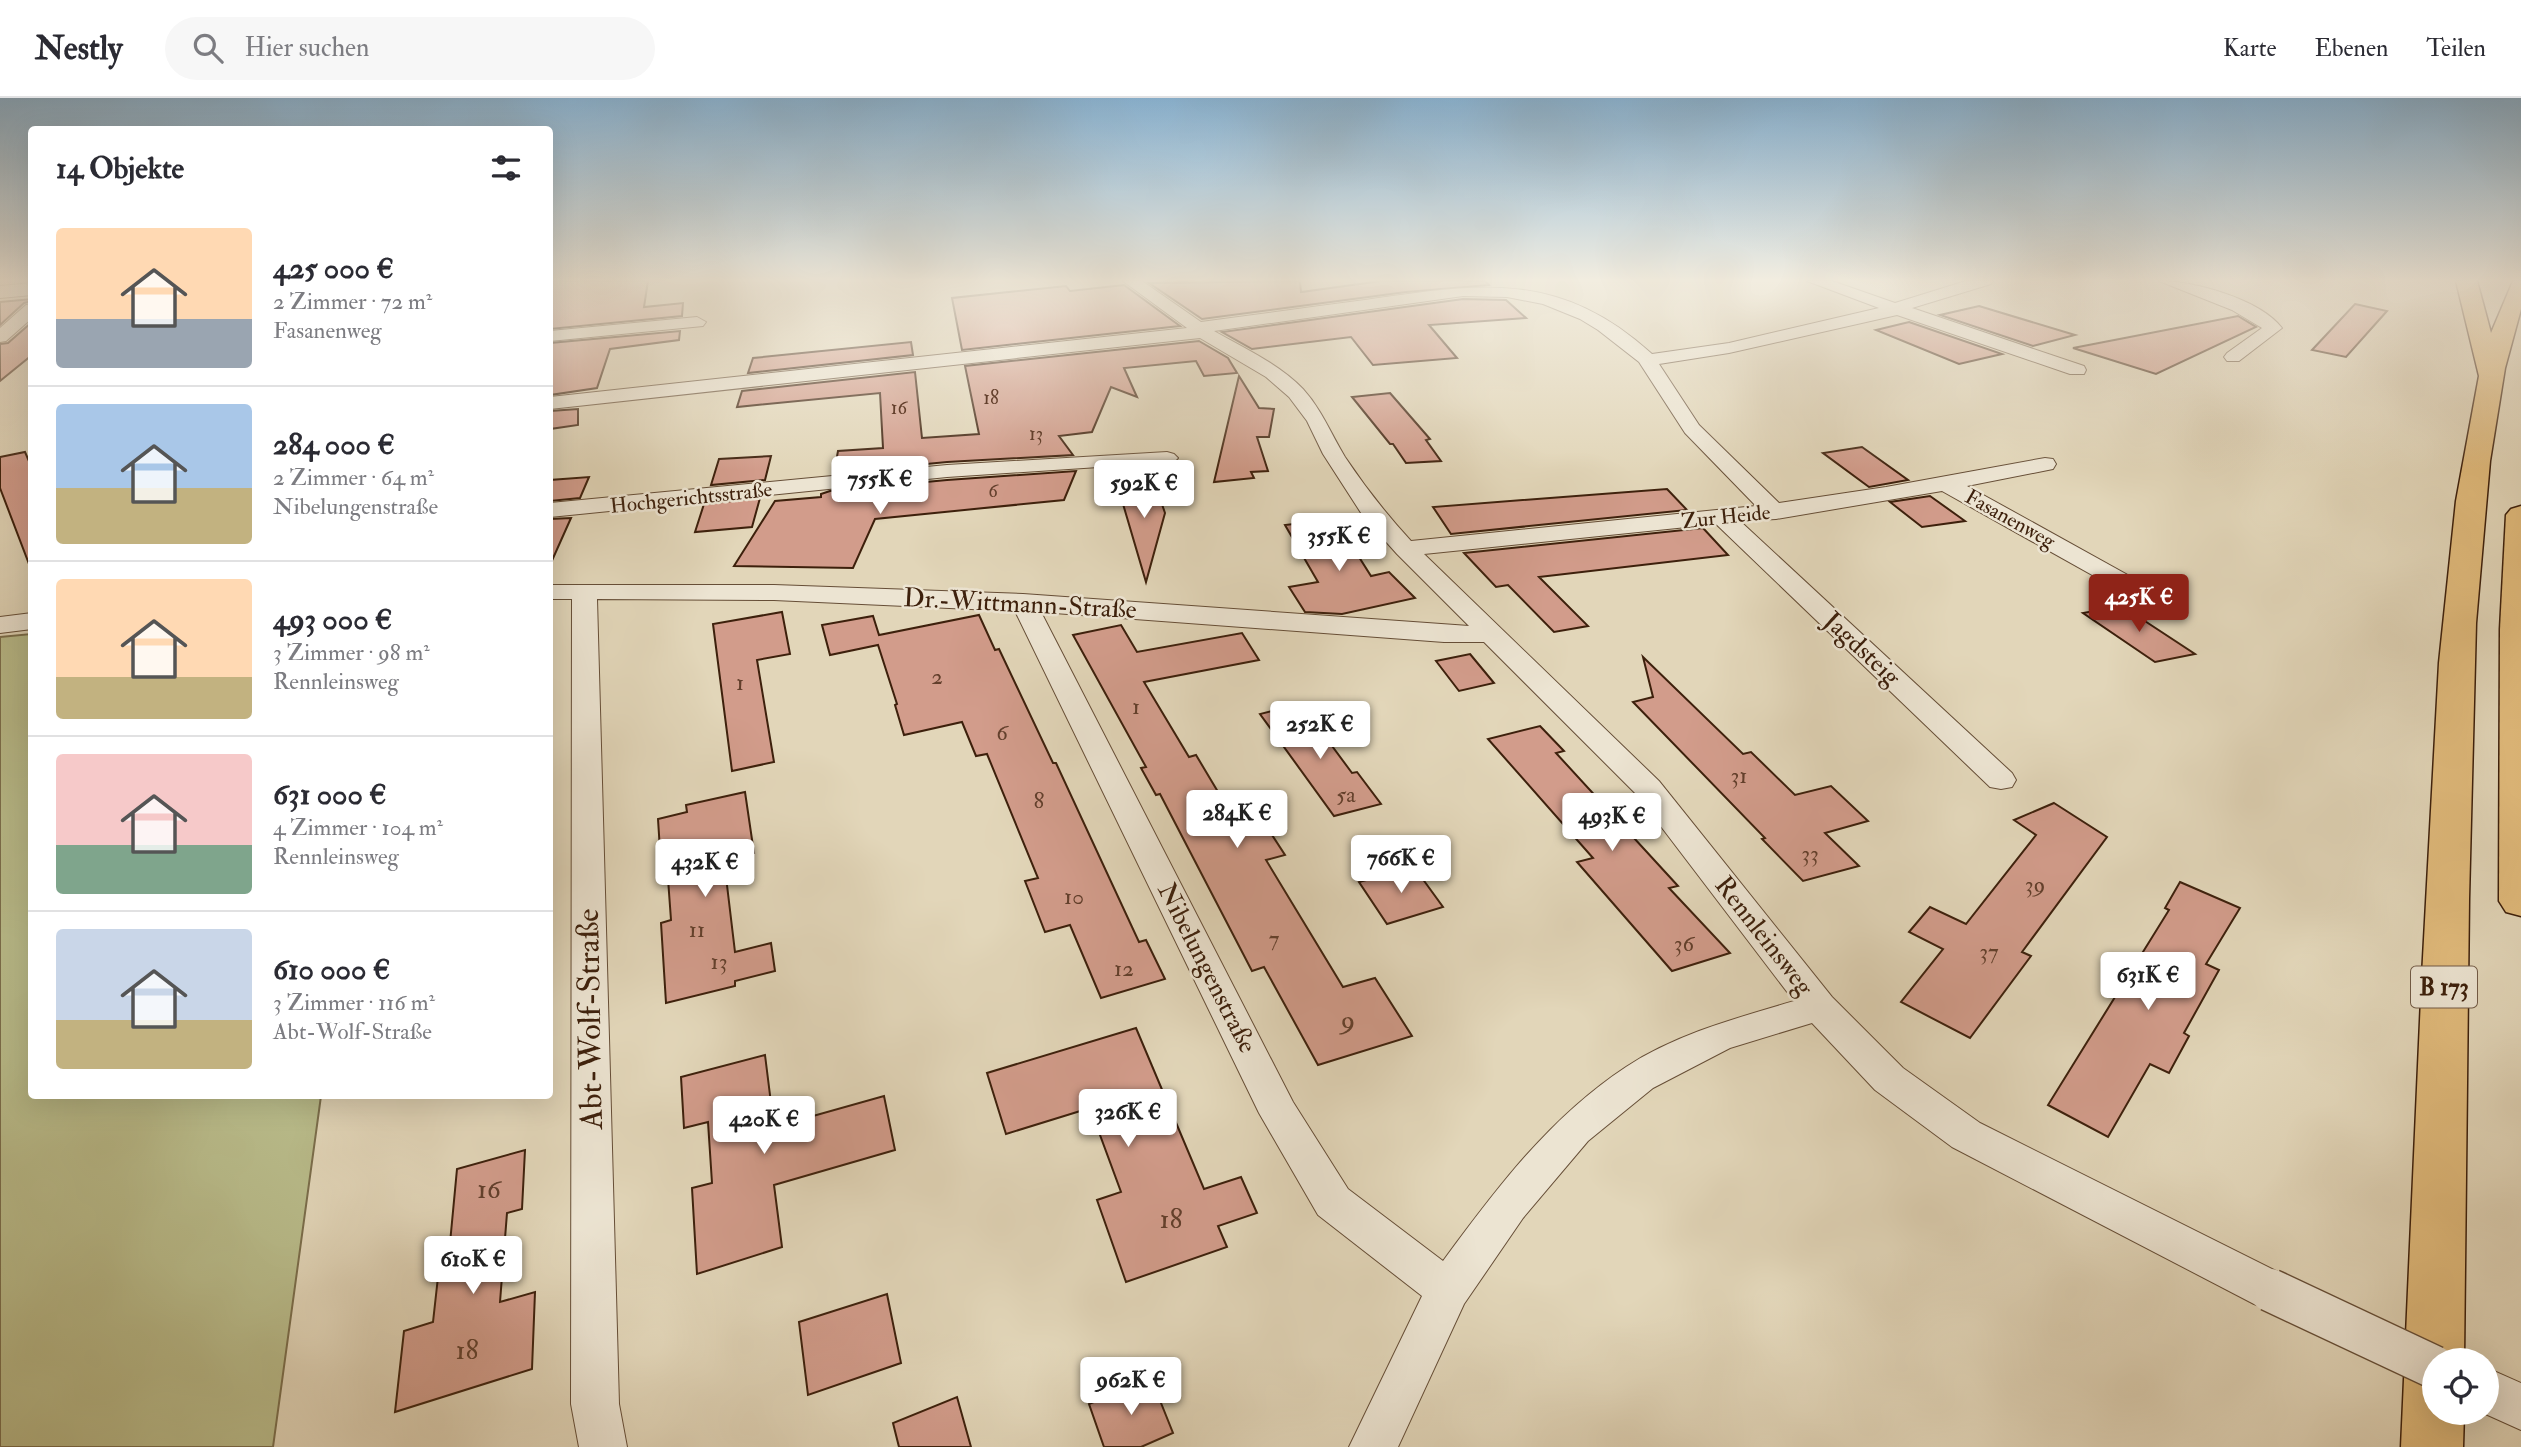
<!DOCTYPE html>
<html lang="de">
<head>
<meta charset="utf-8">
<style>
	body { margin:0; font-family:"IM FELL Double Pica",serif; background:#f7f7f7; color:#2b2b33; height:100vh; display:flex; flex-direction:column; font-size:26px; white-space:nowrap }
	* { box-sizing:border-box; margin:0 }
	p { font-size:23px; color:#7c7c81 }
	.icon { flex:none; width:38px; height:38px; fill:none; stroke:currentColor; stroke-width:2; stroke-linecap:round; stroke-linejoin:round }
	.map { position:relative; flex:1; overflow:hidden }
	.details { position:absolute; left:28px; top:28px; width:525px; height:973px; display:flex; flex-direction:column; background:#fff; border-radius:7px; box-shadow:0 7px 28px #0002 }
	.details>* { flex:none }
	.buttons { position:absolute; left:2422px; top:1250px; display:grid; gap:14px }
	.buttons a { display:grid; place-items:center; width:77px; height:77px; border-radius:50%; background:#fff; box-shadow:0 7px 28px #0002; font-size:35px }
	.price { position:absolute; translate:-50% -60px; padding:0 16px; border-radius:7px; background:#fff; color:#222; font-size:23px; line-height:46px; filter:drop-shadow(0 2px 4px #0008) }
	.price::after { content:''; position:absolute; left:50%; top:42px; width:21px; height:16px; margin-left:-10px; background:inherit; clip-path:polygon(0 0,100% 0,50% 100%) }
	.price.on { background:#8f2418; color:#fff }
	ul { padding:0; list-style:none }
	li { display:flex; align-items:center; gap:21px; height:175px; padding:0 28px }
	li+li { border-top:2px solid #e1e1e2 }
	li span { display:grid; place-items:center; flex:none; width:196px; height:140px; border-radius:7px; color:#555 }
	li>.icon { margin-inline-start:auto }
	span .icon { width:84px; height:84px; fill:#fffc; stroke-width:1 }
	li b { font-size:30px }
	h2 { display:flex; justify-content:space-between; align-items:center; height:84px; padding:0 28px; font-size:30px }
	header { display:flex; align-items:center; gap:42px; box-sizing:border-box; height:98px; padding:0 35px; background:#fff; border-bottom:2px solid #e1e1e2 }
	header strong { font-size:33px }
	nav { display:flex; gap:38px; margin-inline-start:auto; font-size:24px }
	.search { width:490px; height:63px; background:#f7f7f7; display:flex; align-items:center; gap:18px; box-sizing:border-box; padding:0 24px; border-radius:38px; color:#7c7c81; font-size:26px }
	.map>svg:first-child { display:block }
	.green { fill:#b9bc8b; stroke:#7b6e4c; stroke-width:2 }
	.building { fill:#d29c8b; stroke:#3d200c; stroke-width:2 }
	.lines { fill:none; stroke-linecap:round; stroke-linejoin:round }
	.minor-casing { stroke:#664e37; stroke-width:2 }
	.tertiary-casing { stroke:#664e37; stroke-width:2 }
	.trunk-casing { stroke:#3d200c; stroke-width:3 }
	.minor { fill:#ece4d2; fill-rule:evenodd }
	.tertiary { fill:#ece4d2; fill-rule:evenodd }
	.trunk { fill:#e1bb7c; fill-rule:evenodd }
	.minor-bridge-casing { stroke:#664e37; stroke-width:45; stroke-linecap:butt }
	.minor-bridge { stroke:#ece4d2; stroke-width:42 }
	.labels { text-anchor:middle; dominant-baseline:central; stroke-width:5; stroke-linejoin:round; paint-order:stroke }
	.far-number-label { font-size:19px; fill:#623f2c }
	.far-street-label { font-size:21px; fill:#3d200c; stroke:#ece4d2 }
	.number-label { font-size:23px; fill:#623f2c }
	.shield { fill:#ece4d2; stroke:#725b47; stroke-width:2 }
	.shield-label { font-size:24px; font-weight:bold; fill:#3d200c }
	.street-label { font-size:26px; fill:#3d200c; stroke:#ece4d2 }
	.near-number-label { font-size:28px; fill:#623f2c }
	.near-street-label { font-size:32px; fill:#3d200c; stroke:#ece4d2 }
</style>
</head>
<body>
<header>
<strong>Nestly</strong>
<div class="search"><svg class="icon" aria-label="search" viewBox="0 0 24 24"><circle cx="10" cy="10" r="6"/><path d="M15 15l6 6"/></svg>Hier suchen</div>
<nav><a>Karte</a><a>Ebenen</a><a>Teilen</a></nav>
</header>
<div class="map">
<svg width="2521" height="1349" viewBox="0 0 2521 1349">
	<rect width="100%" height="100%" fill="#e2d6b9"/>
	<filter id="stains"><feTurbulence type="fractalNoise" baseFrequency=".00286" numOctaves="4"/><feColorMatrix values="0 0 0 0 .2 0 0 0 0 .09 0 0 0 0 .02 0 0 0 .5 -.17"/></filter>
	<radialGradient id="worn" r=".72"><stop offset=".6" stop-color="#630" stop-opacity="0"/><stop offset="1" stop-color="#630" stop-opacity=".3"/></radialGradient>
	<path class="green" d="M 31,536 L 32,998 L 321,998 L 273,1349 L 0,1349 L 0,539 Z"/>
	<g class="building">
		<path d="M 550,183 L 648,183 L 644,209 L 683,205 L 682,218 L 550,231 Z"/>
		<path d="M 1300,183 L 1301,194 L 1381,183 L 1485,183 L 1489,187 L 1406,194 L 1202,221 L 1149,185 Z"/>
		<path d="M 1124,187 L 1180,228 L 962,252 L 952,200 L 1066,188 L 1070,193 Z"/>
		<path d="M 32,201 L 32,203 L 24,205 L 0,227 L 0,204 Z"/>
		<path d="M 1463,201 L 1506,202 L 1526,220 L 1429,227 L 1457,260 L 1373,267 L 1351,239 L 1252,251 L 1222,234 Z"/>
		<path d="M 2355,206 L 2387,213 L 2346,259 L 2312,252 Z"/>
		<path d="M 1979,208 L 2075,237 L 2033,248 L 1940,217 Z"/>
		<path d="M 2238,218 L 2256,229 L 2156,276 L 2073,250 Z"/>
		<path d="M 32,224 L 32,257 L 0,283 L 0,246 L 8,245 Z"/>
		<path d="M 1909,224 L 2002,256 L 1959,266 L 1876,232 Z"/>
		<path d="M 680,233 L 679,242 L 610,251 L 597,290 L 550,297 L 550,245 Z"/>
		<path d="M 1199,243 L 1228,260 L 1237,275 L 1204,278 L 1196,263 L 1124,270 L 1137,299 L 1111,289 L 1092,334 L 1059,338 L 1073,357 L 947,364 L 834,375 L 838,353 L 883,350 L 880,295 L 737,309 L 742,293 L 915,274 L 922,340 L 979,336 L 965,268 Z"/>
		<path d="M 911,244 L 913,257 L 748,275 L 753,260 Z"/>
		<path d="M 1239,278 L 1259,310 L 1274,311 L 1269,339 L 1257,339 L 1268,373 L 1251,374 L 1254,380 L 1214,384 Z"/>
		<path d="M 1390,295 L 1430,341 L 1426,342 L 1441,363 L 1406,365 L 1393,346 L 1390,346 L 1352,299 Z"/>
		<path d="M 578,311 L 578,327 L 550,331 L 550,313 Z"/>
		<path d="M 1862,349 L 1908,382 L 1869,389 L 1823,355 Z"/>
		<path d="M 25,354 L 32,370 L 32,466 L 29,466 L 0,390 L 0,359 Z"/>
		<path d="M 771,358 L 765,382 L 711,387 L 719,361 Z"/>
		<path d="M 1076,373 L 1064,402 L 875,421 L 853,470 L 734,468 L 775,403 L 821,399 L 821,396 L 830,393 L 947,382 Z"/>
		<path d="M 589,379 L 580,400 L 550,403 L 550,382 Z"/>
		<path d="M 1155,386 L 1165,415 L 1146,484 L 1118,389 Z"/>
		<path d="M 1667,391 L 1687,412 L 1451,436 L 1433,409 Z"/>
		<path d="M 1930,398 L 1965,423 L 1922,429 L 1890,404 Z"/>
		<path d="M 760,400 L 752,429 L 695,434 L 704,406 Z"/>
		<path d="M 571,420 L 550,467 L 550,421 Z"/>
		<path d="M 1335,421 L 1371,478 L 1389,474 L 1415,500 L 1342,516 L 1305,514 L 1289,489 L 1318,484 L 1285,427 Z"/>
		<path d="M 1703,430 L 1728,457 L 1539,479 L 1588,528 L 1554,534 L 1508,487 L 1496,489 L 1464,455 Z"/>
		<path d="M 2122,508 L 2195,556 L 2155,564 L 2083,515 Z"/>
		<path d="M 782,514 L 790,556 L 757,562 L 774,664 L 732,673 L 713,526 Z"/>
		<path d="M 979,517 L 995,552 L 999,551 L 1053,665 L 1056,665 L 1139,844 L 1146,842 L 1165,881 L 1101,900 L 1070,827 L 1045,834 L 1025,783 L 1038,780 L 987,656 L 976,658 L 962,624 L 904,637 L 895,607 L 897,606 L 878,547 L 830,557 L 822,527 L 873,518 L 879,537 Z"/>
		<path d="M 1121,527 L 1137,554 L 1242,535 L 1259,562 L 1144,584 L 1189,659 L 1196,657 L 1239,729 L 1263,723 L 1285,757 L 1266,762 L 1343,889 L 1375,880 L 1412,938 L 1318,967 L 1264,869 L 1252,873 L 1160,696 L 1156,697 L 1141,670 L 1146,669 L 1073,537 Z"/>
		<path d="M 1470,556 L 1494,585 L 1459,593 L 1436,563 Z"/>
		<path d="M 1643,559 L 1743,656 L 1751,654 L 1795,697 L 1831,688 L 1868,723 L 1825,735 L 1859,768 L 1803,783 L 1762,741 L 1765,740 L 1633,604 L 1653,599 Z"/>
		<path d="M 1301,606 L 1352,675 L 1357,674 L 1381,706 L 1334,718 L 1260,616 Z"/>
		<path d="M 1540,628 L 1564,653 L 1556,655 L 1678,788 L 1669,790 L 1730,855 L 1672,873 L 1577,764 L 1593,760 L 1488,641 Z"/>
		<path d="M 745,694 L 754,755 L 724,762 L 735,854 L 771,845 L 775,873 L 735,883 L 735,888 L 666,905 L 661,825 L 671,822 L 667,767 L 661,768 L 658,721 L 687,714 L 686,707 Z"/>
		<path d="M 2054,705 L 2107,739 L 2022,854 L 2031,858 L 1970,940 L 1901,904 L 1943,851 L 1909,834 L 1930,809 L 1966,826 L 2036,737 L 2014,722 Z"/>
		<path d="M 1414,769 L 1443,809 L 1387,826 L 1359,784 Z"/>
		<path d="M 2180,784 L 2240,810 L 2206,866 L 2219,872 L 2184,935 L 2189,938 L 2169,975 L 2150,966 L 2108,1039 L 2048,1007 L 2169,812 L 2165,810 Z"/>
		<path d="M 1136,930 L 1204,1091 L 1241,1079 L 1257,1115 L 1218,1128 L 1227,1149 L 1126,1184 L 1097,1102 L 1121,1094 L 1090,1010 L 1006,1036 L 987,975 Z"/>
		<path d="M 765,957 L 774,1029 L 884,998 L 895,1052 L 774,1087 L 782,1149 L 697,1176 L 692,1090 L 712,1085 L 708,1024 L 684,1030 L 681,979 Z"/>
		<path d="M 525,1052 L 522,1111 L 507,1115 L 500,1204 L 535,1194 L 532,1271 L 395,1314 L 404,1233 L 433,1224 L 438,1179 L 447,1177 L 457,1071 Z"/>
		<path d="M 887,1196 L 901,1265 L 808,1297 L 799,1224 Z"/>
		<path d="M 1151,1280 L 1173,1335 L 1141,1349 L 1104,1349 L 1089,1306 Z"/>
		<path d="M 957,1299 L 971,1349 L 899,1349 L 893,1325 Z"/>
	</g>
	<g class="lines">
		<defs>
			<g id="minor">
				<path d="M 1123,183 L 1142,183 L 1201,224 C 1255,217 1310,209 1365,202 C 1479,186 1558,171 1652,256 L 1729,245 L 1879,210 L 1807,183 L 1832,183 L 1895,205 L 1966,183 L 1993,183 L 1991,186 L 1912,210 L 2084,268 L 2086,272 L 2084,276 L 2070,276 L 1897,217 L 1729,255 L 1659,266 L 1699,327 L 1779,405 L 1886,389 L 2045,360 L 2053,361 L 2056,366 L 2053,371 L 1967,388 L 2153,491 L 2156,496 L 2153,501 L 2144,503 L 2135,501 L 1942,393 L 1776,421 L 1740,423 L 2012,675 L 2016,682 L 2012,689 L 2001,691 L 1990,689 L 1716,426 L 1424,456 L 1659,683 L 1832,899 L 1903,970 L 1980,1025 L 2286,1178 L 2292,1192 L 2286,1206 L 2270,1212 L 2254,1206 L 1952,1049 L 1875,992 L 1812,925 L 1730,950 L 1653,990 L 1588,1043 L 1523,1120 L 1464,1206 L 1398,1349 L 1349,1349 L 1422,1198 L 1318,1117 L 1259,1015 L 1015,513 L 774,502 L 597,501 L 619,1306 L 627,1349 L 579,1349 L 571,1306 L 572,501 L 550,501 L 550,487 L 774,487 L 1023,496 L 1469,528 L 1397,456 L 1363,418 L 1323,356 L 1307,323 L 1289,299 L 1266,279 L 1200,240 L 550,311 L 550,299 L 1187,230 ZM 1463,198 L 1507,199 L 1543,206 L 1580,221 L 1598,232 L 1639,264 L 1685,335 L 1756,408 L 1411,443 C 1387,417 1365,389 1345,359 C 1331,336 1322,312 1303,291 C 1279,266 1244,250 1214,233 ZM 1041,514 L 1444,544 L 1484,544 L 1637,697 L 1794,903 C 1737,920 1676,936 1626,969 C 1550,1019 1496,1091 1443,1163 L 1348,1091 L 1293,1004 Z"/>
				<path d="M 2159,183 C 2194,183 2260,201 2282,230 L 2239,263 L 2227,263 L 2224,259 L 2227,255 L 2262,230 L 2232,212 Z"/>
				<path d="M 32,206 L 32,220 L 6,243 L 0,244 L 0,230 L 26,207 Z"/>
				<path d="M 697,219 L 706,224 L 703,228 L 550,243 L 550,233 Z"/>
				<path d="M 1167,354 L 1174,356 L 1178,360 L 1174,364 L 947,379 L 550,419 L 550,405 L 947,367 Z"/>
				<path d="M 32,515 L 32,531 L 0,535 L 0,519 Z"/>
				<path d="M 2487,1270 L 2521,1285 L 2521,1332 L 2481,1314 L 2487,1314 Z"/>
			</g>
			<path id="tertiary" d="M 32,185 L 32,197 L 0,200 L 0,188 Z"/>
			<g id="trunk">
				<path d="M 2456,183 L 2477,183 L 2491,235 L 2513,183 L 2521,183 L 2521,211 L 2505,270 L 2490,363 L 2476,525 L 2469,801 L 2464,1262 L 2434,1262 L 2434,1314 L 2464,1314 L 2463,1349 L 2401,1349 L 2422,878 L 2439,565 L 2456,403 L 2479,278 Z"/>
				<path d="M 2521,408 L 2521,818 L 2506,814 L 2499,803 L 2500,531 L 2506,417 L 2511,411 Z"/>
			</g>
		</defs>
		<use href="#minor" class="minor-casing"/>
		<use href="#tertiary" class="tertiary-casing"/>
		<use href="#trunk" class="trunk-casing"/>
		<use href="#minor" class="minor"/>
		<use href="#tertiary" class="tertiary"/>
		<use href="#trunk" class="trunk"/>
		<defs>
			<path id="minor-bridge" d="M 2270,1192 L 2434,1269"/>
		</defs>
		<use href="#minor-bridge" class="minor-bridge-casing"/>
		<use href="#minor-bridge" class="minor-bridge"/>
	</g>
	<linearGradient id="sky" x2="0" y2="1"><stop stop-color="#89b5d6"/><stop offset="0.49" stop-color="#f2ede0"/><stop offset="1" stop-color="#f2ede0" stop-opacity="0"/></linearGradient>
	<rect width="2521" height="372" fill="url(#sky)"/>
	<g class="labels">
		<g class="far-number-label">
			<text x="991" y="300">18</text>
			<text x="899" y="310">16</text>
			<text x="1036" y="336">13</text>
			<text x="993" y="393">6</text>
		</g>
		<g class="far-street-label">
			<text transform="translate(691 400) rotate(-6)">Hochgerichtsstraße</text>
			<text transform="translate(1726 419) rotate(-6)">Zur Heide</text>
			<text transform="translate(2010 421) rotate(29)">Fasanenweg</text>
		</g>
		<g class="number-label">
			<text x="937" y="578">2</text>
			<text x="740" y="584">1</text>
			<text x="1136" y="608">1</text>
			<text x="1002" y="634">6</text>
			<text x="1739" y="677">31</text>
			<text x="1346" y="696">5a</text>
			<text x="1039" y="702">8</text>
			<text x="1810" y="755">33</text>
			<text x="2035" y="786">39</text>
			<text x="1074" y="798">10</text>
			<text x="697" y="831">11</text>
			<text x="1274" y="840">7</text>
			<text x="1684" y="845">36</text>
			<text x="1989" y="853">37</text>
			<text x="719" y="863">13</text>
			<text x="1124" y="870">12</text>
		</g>
		<rect class="shield" x="2411" y="868.5" width="66" height="41" rx="5"/>
		<g class="shield-label">
			<text x="2444" y="889">B 173</text>
		</g>
		<g class="street-label">
			<text transform="translate(1020 506) rotate(3)">Dr.-Wittmann-Straße</text>
			<text transform="translate(1862 551) rotate(43)">Jagdsteig</text>
			<text transform="translate(1764 838) rotate(52)">Rennleinsweg</text>
			<text transform="translate(1207 870) rotate(63)">Nibelungenstraße</text>
		</g>
		<g class="near-number-label">
			<text x="1348" y="922">9</text>
			<text x="489" y="1091">16</text>
			<text x="1171" y="1121">18</text>
			<text x="467" y="1252">18</text>
		</g>
		<g class="near-street-label">
			<text transform="translate(590 921) rotate(-91)">Abt-Wolf-Straße</text>
		</g>
	</g>
	<rect width="100%" height="100%" filter="url(#stains)"/>
	<rect width="100%" height="100%" fill="url(#worn)"/>
</svg>
<div class="buttons">
<a><svg class="icon" aria-label="locate" viewBox="0 0 24 24"><circle cx="12" cy="12" r="6"/><path d="M12 2v4M12 18v4M2 12h4M18 12h4"/></svg></a>
</div>
<b class="price" style="left:880px;top:418px">755K €</b>
<b class="price" style="left:1144px;top:422px">592K €</b>
<b class="price" style="left:1339px;top:475px">355K €</b>
<b class="price on" style="left:2139px;top:536px">425K €</b>
<b class="price" style="left:1320px;top:663px">252K €</b>
<b class="price" style="left:1237px;top:752px">284K €</b>
<b class="price" style="left:1612px;top:755px">493K €</b>
<b class="price" style="left:1401px;top:797px">766K €</b>
<b class="price" style="left:705px;top:801px">432K €</b>
<b class="price" style="left:2148px;top:914px">631K €</b>
<b class="price" style="left:1128px;top:1051px">326K €</b>
<b class="price" style="left:764px;top:1058px">420K €</b>
<b class="price" style="left:473px;top:1198px">610K €</b>
<b class="price" style="left:1131px;top:1319px">962K €</b>
<section class="details">
<h2>14 Objekte<svg class="icon" aria-label="filters" viewBox="0 0 24 24"><path d="M4 7h16M4 17h16"/><circle cx="9" cy="7" r="2"/><circle cx="15" cy="17" r="2"/></svg></h2>
<ul>
<li><span style="background:linear-gradient(#ffd9b3 65%,#9aa5b1 0)"><svg class="icon" aria-label="home" viewBox="0 0 24 24"><path d="M3 11l9-7 9 7M6 9v11h12V9"/></svg></span><div><b>425 000 €</b><p>2 Zimmer · 72 m²</p><p>Fasanenweg</p></div></li>
<li><span style="background:linear-gradient(#a9c7e8 60%,#c2b280 0)"><svg class="icon" aria-label="home" viewBox="0 0 24 24"><path d="M3 11l9-7 9 7M6 9v11h12V9"/></svg></span><div><b>284 000 €</b><p>2 Zimmer · 64 m²</p><p>Nibelungenstraße</p></div></li>
<li><span style="background:linear-gradient(#ffd9b3 70%,#c2b280 0)"><svg class="icon" aria-label="home" viewBox="0 0 24 24"><path d="M3 11l9-7 9 7M6 9v11h12V9"/></svg></span><div><b>493 000 €</b><p>3 Zimmer · 98 m²</p><p>Rennleinsweg</p></div></li>
<li><span style="background:linear-gradient(#f6c9c9 65%,#7fa58c 0)"><svg class="icon" aria-label="home" viewBox="0 0 24 24"><path d="M3 11l9-7 9 7M6 9v11h12V9"/></svg></span><div><b>631 000 €</b><p>4 Zimmer · 104 m²</p><p>Rennleinsweg</p></div></li>
<li><span style="background:linear-gradient(#c9d6e8 65%,#c2b280 0)"><svg class="icon" aria-label="home" viewBox="0 0 24 24"><path d="M3 11l9-7 9 7M6 9v11h12V9"/></svg></span><div><b>610 000 €</b><p>3 Zimmer · 116 m²</p><p>Abt-Wolf-Straße</p></div></li>
</ul>
</section>
</div>
</body>
</html>
